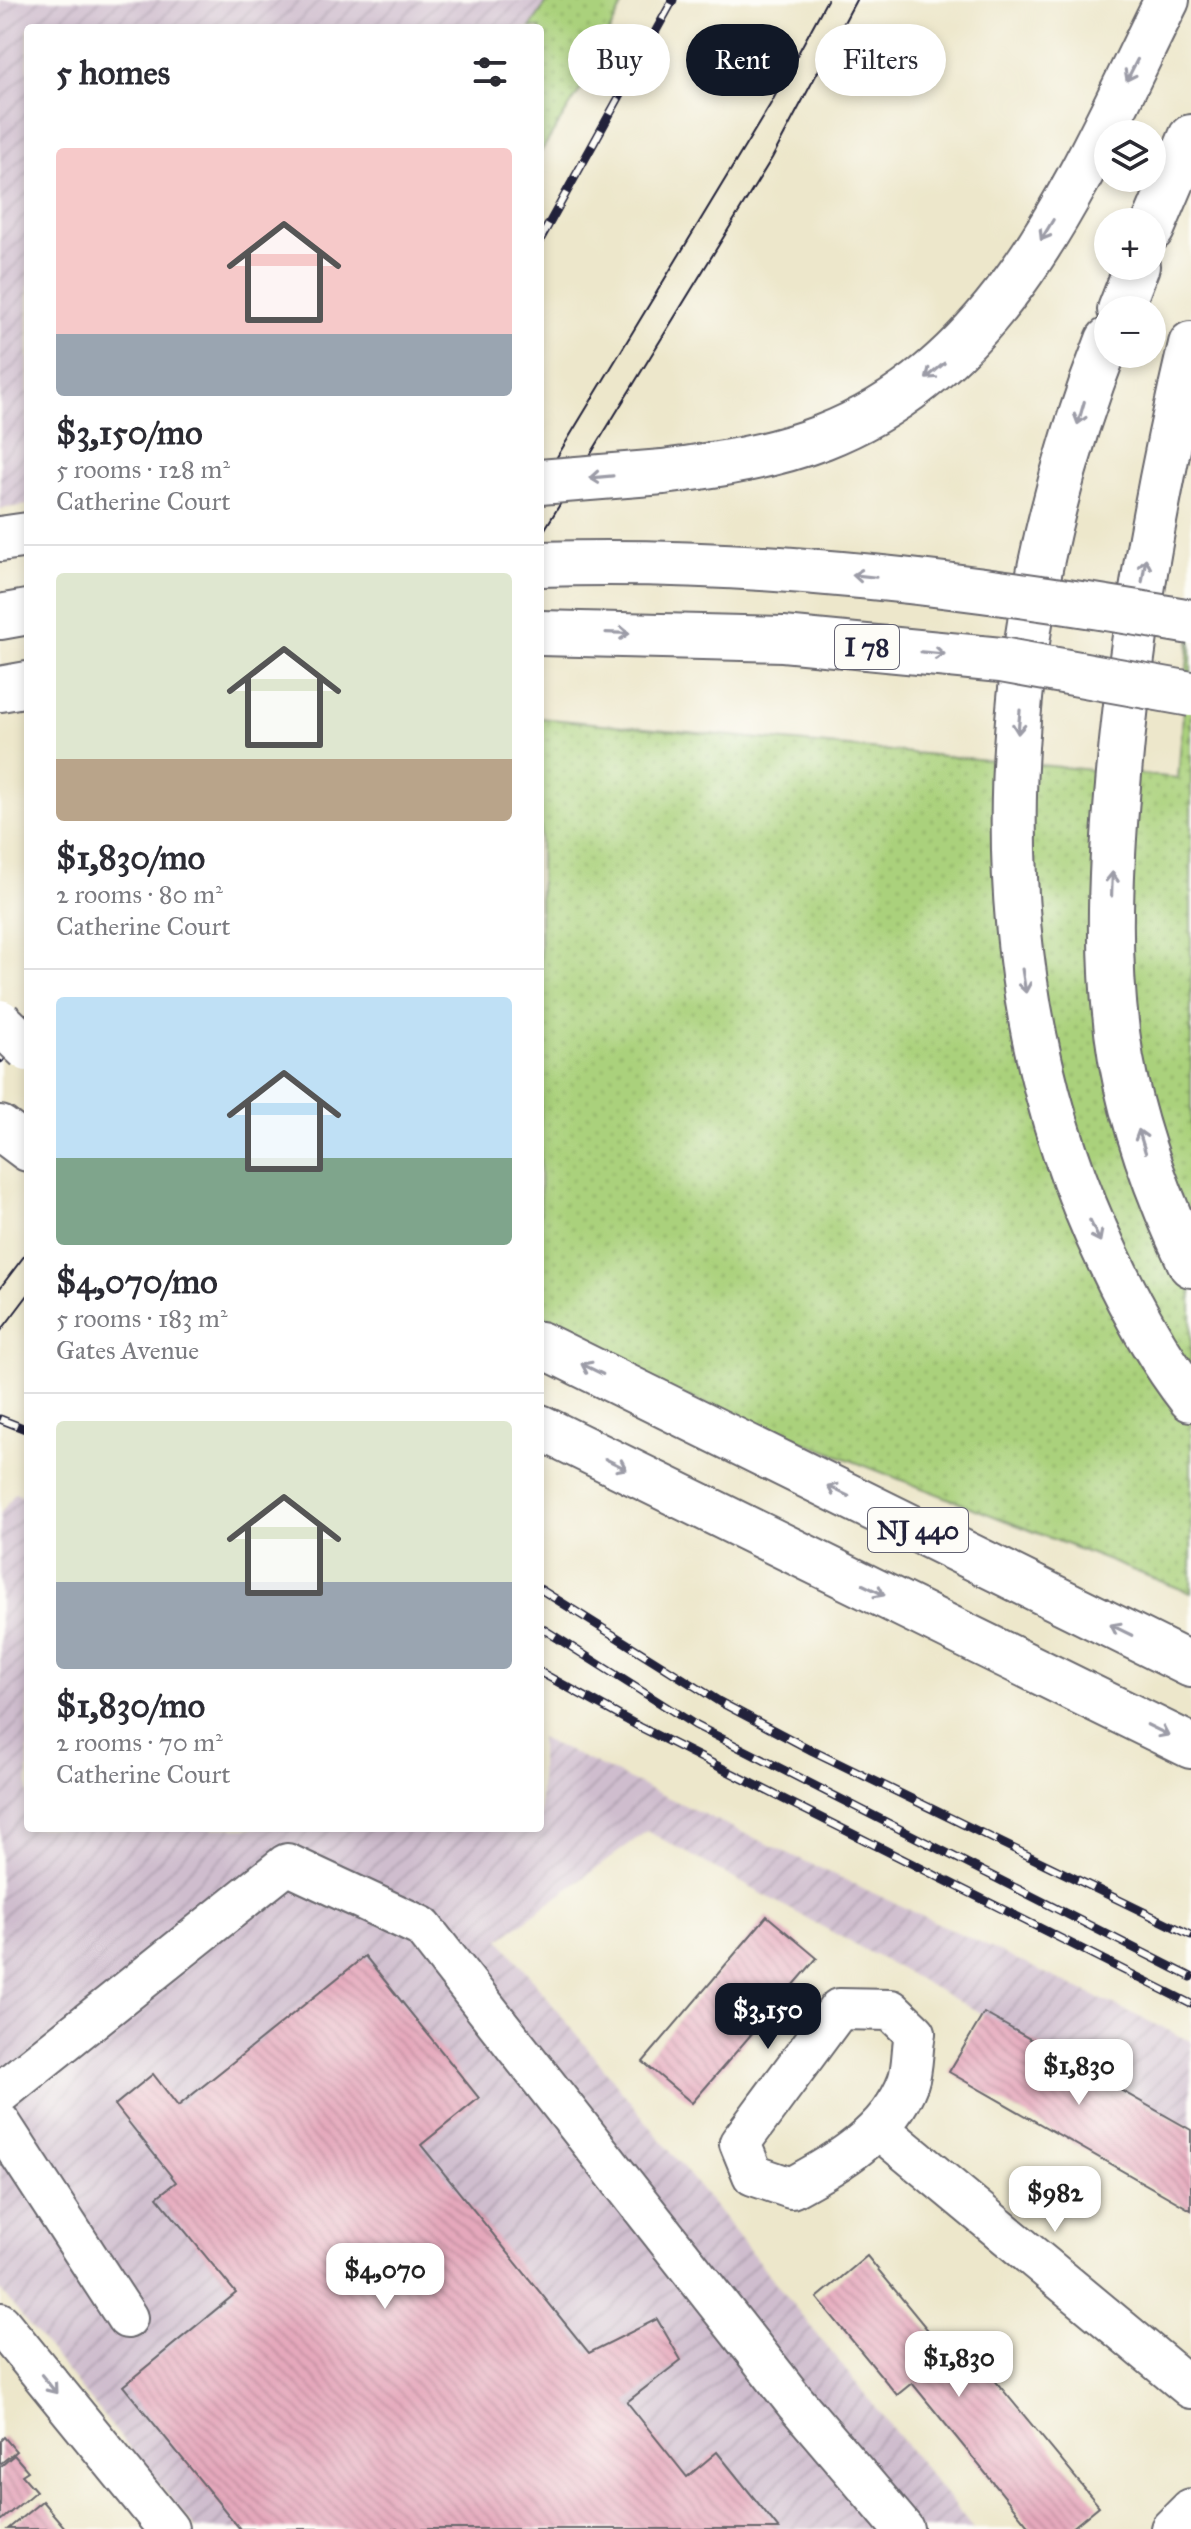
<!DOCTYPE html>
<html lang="en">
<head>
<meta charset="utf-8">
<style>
	body { margin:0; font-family:"IM FELL Great Primer",serif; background:#f2f2f3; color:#2b2b33; height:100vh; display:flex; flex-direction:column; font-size:30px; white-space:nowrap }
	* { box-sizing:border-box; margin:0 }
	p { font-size:26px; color:#7c7c81 }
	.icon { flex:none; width:44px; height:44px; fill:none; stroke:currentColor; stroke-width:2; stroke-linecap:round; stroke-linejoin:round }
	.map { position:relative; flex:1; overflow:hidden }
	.panel { position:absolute; left:24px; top:24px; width:520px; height:1808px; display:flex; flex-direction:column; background:#fff; border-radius:8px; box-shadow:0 4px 12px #0003 }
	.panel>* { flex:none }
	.guide { position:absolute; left:568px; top:24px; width:502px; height:72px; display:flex; gap:16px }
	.controls { position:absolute; left:1094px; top:120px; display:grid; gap:16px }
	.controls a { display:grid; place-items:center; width:72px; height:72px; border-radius:50%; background:#fff; box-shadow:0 4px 12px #0003; font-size:40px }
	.price { position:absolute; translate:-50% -68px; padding:0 18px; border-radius:16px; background:#fff; color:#222; font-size:26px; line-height:52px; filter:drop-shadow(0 2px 4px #0008) }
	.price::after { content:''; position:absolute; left:50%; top:48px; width:24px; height:18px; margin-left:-12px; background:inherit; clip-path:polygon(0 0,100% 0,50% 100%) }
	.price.active { background:#111827; color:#fff }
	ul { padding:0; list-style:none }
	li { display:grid; align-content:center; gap:16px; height:424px; padding:0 32px }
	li+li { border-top:2px solid #e1e1e2 }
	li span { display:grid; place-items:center; height:248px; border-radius:8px; color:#555 }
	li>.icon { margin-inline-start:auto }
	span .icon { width:144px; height:144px; fill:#fffc; stroke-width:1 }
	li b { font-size:34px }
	h2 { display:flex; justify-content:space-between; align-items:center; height:96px; padding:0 32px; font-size:34px }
	.pill { padding:0 28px; border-radius:36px; background:#fff; box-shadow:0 4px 12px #0003; font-size:28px; line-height:72px }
	.pill.active { background:#111827; color:#fff }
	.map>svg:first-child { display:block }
	.industrial { fill:url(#industrial-furrows) }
	.grass { fill:url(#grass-dots); stroke:#667a5b; stroke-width:2 }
	.building { fill:url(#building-back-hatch) }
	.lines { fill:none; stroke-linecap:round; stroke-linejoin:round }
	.minor-casing { stroke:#69676d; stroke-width:44 }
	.highway-casing { stroke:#69676d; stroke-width:48 }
	.minor { stroke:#fff; stroke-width:40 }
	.highway { stroke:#fff; stroke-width:44 }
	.tram { stroke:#22223b; stroke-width:2 }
	.rail-casing { stroke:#22223b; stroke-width:9 }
	.rail { stroke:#fdfcf7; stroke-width:6; stroke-dasharray:18; stroke-linecap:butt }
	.highway-bridge-casing { stroke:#69676d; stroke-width:48; stroke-linecap:butt }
	.highway-bridge { stroke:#fff; stroke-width:44 }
	.oneway { stroke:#9c9ca7 }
	.labels { text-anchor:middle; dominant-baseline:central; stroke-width:6; stroke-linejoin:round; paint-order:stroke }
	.shield { fill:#fdfcf7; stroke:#646373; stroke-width:2 }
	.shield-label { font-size:26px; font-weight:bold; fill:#22223b }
</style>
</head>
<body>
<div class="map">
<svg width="1191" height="2529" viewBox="0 0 1191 2529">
	<defs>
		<pattern id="industrial-furrows" width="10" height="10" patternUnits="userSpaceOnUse" patternTransform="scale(2)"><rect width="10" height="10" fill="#cfbdce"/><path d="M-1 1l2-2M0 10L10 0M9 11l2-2" fill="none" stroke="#b1a2b2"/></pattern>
		<pattern id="grass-dots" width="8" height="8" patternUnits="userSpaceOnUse" patternTransform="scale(2)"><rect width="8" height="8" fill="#aad17b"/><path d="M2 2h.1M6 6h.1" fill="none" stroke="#92b36b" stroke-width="1.8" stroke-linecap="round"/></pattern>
		<pattern id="building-back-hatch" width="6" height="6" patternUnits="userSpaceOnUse" patternTransform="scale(2)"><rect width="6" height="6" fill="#e5a8bc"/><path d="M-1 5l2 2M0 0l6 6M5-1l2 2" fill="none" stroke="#c490a2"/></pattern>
	</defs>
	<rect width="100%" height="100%" fill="#fdfcf7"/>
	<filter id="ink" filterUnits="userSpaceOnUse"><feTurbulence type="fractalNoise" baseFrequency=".0125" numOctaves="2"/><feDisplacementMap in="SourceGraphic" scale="16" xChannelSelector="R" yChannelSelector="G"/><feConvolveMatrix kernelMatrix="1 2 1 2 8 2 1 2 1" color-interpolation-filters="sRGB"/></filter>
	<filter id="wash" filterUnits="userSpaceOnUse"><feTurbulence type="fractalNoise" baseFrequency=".006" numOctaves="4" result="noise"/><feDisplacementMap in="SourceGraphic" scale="32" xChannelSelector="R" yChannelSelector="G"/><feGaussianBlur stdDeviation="1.8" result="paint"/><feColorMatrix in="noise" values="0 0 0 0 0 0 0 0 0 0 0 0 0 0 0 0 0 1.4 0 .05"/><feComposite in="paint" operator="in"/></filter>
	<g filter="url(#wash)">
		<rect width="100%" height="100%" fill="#ede7cb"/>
		<g class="industrial">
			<path d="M 0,0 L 548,0 L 530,28 L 28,28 L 28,505 L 0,509 Z"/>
			<path d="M 15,1493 L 28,1499 L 28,1828 L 540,1828 L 540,1738 L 1191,2041 L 1191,2128 L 647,1831 L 500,1939 L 973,2529 L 196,2529 L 0,2290 L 0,1514 Z"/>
		</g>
		<g class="grass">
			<path d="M 548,0 L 625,0 L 582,87 L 540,153 L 540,28 L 530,28 Z"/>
			<path d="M 1191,617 L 1191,1593 L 540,1339 L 540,718 L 1178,778 Z"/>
		</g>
		<g id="blocks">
			<g class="building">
				<path d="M 767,1916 L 817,1958 L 692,2103 L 643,2062 Z"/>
				<path d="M 365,1956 L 479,2098 L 421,2145 L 589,2353 L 657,2319 L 681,2360 L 627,2402 L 687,2477 L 717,2452 L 779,2529 L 240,2529 L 123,2386 L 236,2293 L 157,2197 L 176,2182 L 115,2105 L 153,2074 L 178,2106 Z"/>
				<path d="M 984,2013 L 1191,2130 L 1191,2210 L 949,2072 Z"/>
				<path d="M 867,2256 L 945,2351 L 960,2338 L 1099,2506 L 1071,2529 L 1031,2529 L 912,2383 L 897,2395 L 817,2298 Z"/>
				<path d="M 4,2437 L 16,2451 L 0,2464 L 0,2441 Z"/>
				<path d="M 14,2455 L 28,2471 L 22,2475 L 36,2491 L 0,2521 L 0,2467 Z"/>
				<path d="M 42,2501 L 66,2529 L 8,2529 Z"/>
			</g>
		</g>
	</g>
	<g filter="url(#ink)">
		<use href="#blocks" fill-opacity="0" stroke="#69676d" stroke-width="2"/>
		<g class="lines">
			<defs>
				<g id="minor">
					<path d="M 839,2009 L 891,2010 L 915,2033 C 912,2048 913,2068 908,2082 C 889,2133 836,2164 791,2188 L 753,2175 L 740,2143 Z"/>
					<path d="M 0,2093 L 287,1864 L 422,1927 L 795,2402 L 903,2529"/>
					<path d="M 0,2123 L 127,2318"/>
					<path d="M 879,2129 L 1191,2388"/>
					<path d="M 0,2323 L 168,2529"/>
					<path d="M 1171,2529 L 1191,2509"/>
				</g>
				<g id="highway">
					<path d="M 1152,229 L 1191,137"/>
					<path d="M 1120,310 L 1137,266"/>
					<path d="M 1108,340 C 994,628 971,974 1108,1258 C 1131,1307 1157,1356 1191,1399"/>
					<path d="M 1191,344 C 1157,490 1130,636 1118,786 C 1110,877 1106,969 1121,1059 C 1134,1131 1160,1200 1191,1265"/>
					<path d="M 663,472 C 717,465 771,457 823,437 C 1009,365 1084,166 1167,0"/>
					<path d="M 0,539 L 28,535"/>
					<path d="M 0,617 L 28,612"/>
					<path d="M 0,689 L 28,684"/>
					<path d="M 0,1128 L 28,1149"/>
					<path d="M 540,1344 L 1191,1665"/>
					<path d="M 540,1427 L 1191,1746"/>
				</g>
			</defs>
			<use href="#minor" class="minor-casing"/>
			<use href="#highway" class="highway-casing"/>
			<use href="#minor" class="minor"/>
			<use href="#highway" class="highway"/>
			<g class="tram">
				<path d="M 540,485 L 770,105 L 827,0"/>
				<path d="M 540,537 L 772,158 L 856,0"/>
				<path d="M 0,1288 L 28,1251"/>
				<path d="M 0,1332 L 28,1295"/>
			</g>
			<defs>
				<g id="rail">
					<path d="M 540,240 L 673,0"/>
					<path d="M 0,1059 L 28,1017"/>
					<path d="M 0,1419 L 28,1430"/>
					<path d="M 540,1589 L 720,1702 L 813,1751 L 1191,1935"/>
					<path d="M 540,1627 L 695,1725 L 1191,1977"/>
					<path d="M 540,1672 L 640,1727 L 1191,2004"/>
				</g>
			</defs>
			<use href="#rail" class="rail-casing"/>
			<use href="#rail" class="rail"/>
			<defs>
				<g id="highway-bridge">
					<path d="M 540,482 L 663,472"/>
					<path d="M 540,564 C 759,557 976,585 1191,622"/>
					<path d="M 540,633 L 783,639 L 1001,660 L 1191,694"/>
					<path d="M 0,1022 L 28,1049"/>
				</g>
			</defs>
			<use href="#highway-bridge" class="highway-bridge-casing"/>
			<use href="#highway-bridge" class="highway-bridge"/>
		</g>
		<defs><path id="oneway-shaft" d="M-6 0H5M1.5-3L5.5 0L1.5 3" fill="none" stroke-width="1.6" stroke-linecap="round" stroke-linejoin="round" transform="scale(2)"/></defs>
		<g class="oneway">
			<use href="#oneway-shaft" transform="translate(1132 70) rotate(117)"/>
			<use href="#oneway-shaft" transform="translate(1047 230) rotate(121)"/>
			<use href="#oneway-shaft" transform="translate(935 371) rotate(140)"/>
			<use href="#oneway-shaft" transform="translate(1081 413) rotate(106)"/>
			<use href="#oneway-shaft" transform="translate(601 477) rotate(175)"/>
			<use href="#oneway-shaft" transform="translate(1144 570) rotate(-81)"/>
			<use href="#oneway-shaft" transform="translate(864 576) rotate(-174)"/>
			<use href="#oneway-shaft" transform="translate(618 633) rotate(2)"/>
			<use href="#oneway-shaft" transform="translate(933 653) rotate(5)"/>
			<use href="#oneway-shaft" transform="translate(1019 722) rotate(95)"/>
			<use href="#oneway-shaft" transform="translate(1112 884) rotate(-88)"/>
			<use href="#oneway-shaft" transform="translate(1024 981) rotate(81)"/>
			<use href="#oneway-shaft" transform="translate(1142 1141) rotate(-107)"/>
			<use href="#oneway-shaft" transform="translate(1095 1231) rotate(64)"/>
			<use href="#oneway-shaft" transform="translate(592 1369) rotate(-154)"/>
			<use href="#oneway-shaft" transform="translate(616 1464) rotate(26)"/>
			<use href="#oneway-shaft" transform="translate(838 1491) rotate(-154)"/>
			<use href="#oneway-shaft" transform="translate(874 1590) rotate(26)"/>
			<use href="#oneway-shaft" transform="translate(1121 1630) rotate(-154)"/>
			<use href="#oneway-shaft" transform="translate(1158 1730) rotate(26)"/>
			<use href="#oneway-shaft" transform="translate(49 2384) rotate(51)"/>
		</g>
	</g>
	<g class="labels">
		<g class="shield">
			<rect x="835" y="625" width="64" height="44" rx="6"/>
			<rect x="868" y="1508" width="100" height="44" rx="6"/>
		</g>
		<g class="shield-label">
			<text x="867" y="647">I 78</text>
			<text x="918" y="1530">NJ 440</text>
		</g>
	</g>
</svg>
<div class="controls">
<a><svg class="icon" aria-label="layers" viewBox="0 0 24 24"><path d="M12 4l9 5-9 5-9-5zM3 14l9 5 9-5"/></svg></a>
<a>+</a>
<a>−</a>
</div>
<b class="price active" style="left:768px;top:2051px">$3,150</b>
<b class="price" style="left:1079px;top:2107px">$1,830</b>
<b class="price" style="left:1055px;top:2234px">$982</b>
<b class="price" style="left:385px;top:2311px">$4,070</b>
<b class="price" style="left:959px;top:2399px">$1,830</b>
<div class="guide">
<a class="pill">Buy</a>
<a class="pill active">Rent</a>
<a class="pill">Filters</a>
</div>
<section class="panel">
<h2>5 homes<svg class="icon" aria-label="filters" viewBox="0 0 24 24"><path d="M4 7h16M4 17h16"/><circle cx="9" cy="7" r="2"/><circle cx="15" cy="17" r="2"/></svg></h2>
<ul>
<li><span style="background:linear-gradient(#f6c9c9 75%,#9aa5b1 0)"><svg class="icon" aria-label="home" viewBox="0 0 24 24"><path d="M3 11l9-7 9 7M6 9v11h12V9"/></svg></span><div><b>$3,150/mo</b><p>5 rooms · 128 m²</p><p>Catherine Court</p></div></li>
<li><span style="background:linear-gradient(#dfe7d0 75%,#b9a48a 0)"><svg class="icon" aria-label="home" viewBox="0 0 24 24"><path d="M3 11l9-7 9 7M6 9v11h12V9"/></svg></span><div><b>$1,830/mo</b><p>2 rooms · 80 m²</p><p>Catherine Court</p></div></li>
<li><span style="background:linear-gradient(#bfe0f5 65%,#7fa58c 0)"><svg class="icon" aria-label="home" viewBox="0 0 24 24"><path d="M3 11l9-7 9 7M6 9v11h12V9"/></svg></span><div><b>$4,070/mo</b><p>5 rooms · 183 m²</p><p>Gates Avenue</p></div></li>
<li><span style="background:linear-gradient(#dfe7d0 65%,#9aa5b1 0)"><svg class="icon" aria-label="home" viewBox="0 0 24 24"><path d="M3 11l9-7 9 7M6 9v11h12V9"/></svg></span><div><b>$1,830/mo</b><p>2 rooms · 70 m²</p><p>Catherine Court</p></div></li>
</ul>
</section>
</div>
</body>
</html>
